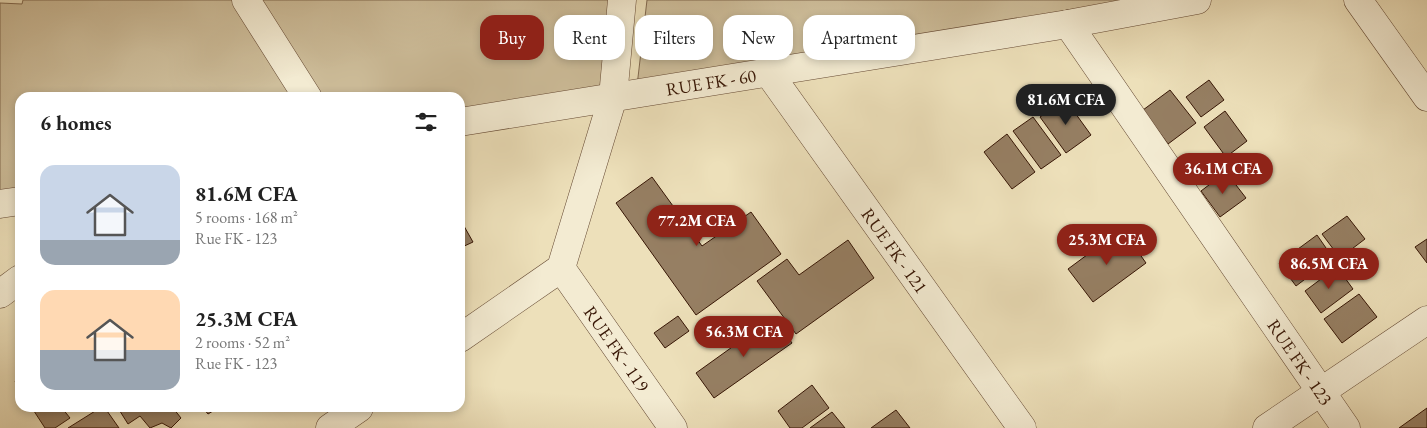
<!DOCTYPE html>
<html lang="en">
<head>
<meta charset="utf-8">
<style>
	body { margin:0; font-family:"EB Garamond",serif; background:#f2f2f2; color:#222; height:100vh; display:flex; flex-direction:column; font-size:19px; white-space:nowrap }
	* { box-sizing:border-box; margin:0 }
	p { font-size:16px; color:#767676 }
	.icon { flex:none; width:28px; height:28px; fill:none; stroke:currentColor; stroke-width:2; stroke-linecap:round; stroke-linejoin:round }
	.map { position:relative; flex:1; overflow:hidden }
	.sheet { position:absolute; left:15px; top:92px; width:450px; height:320px; display:flex; flex-direction:column; background:#fff; border-radius:15px; box-shadow:0 2px 8px #0003 }
	.sheet>* { flex:none }
	.banner { position:absolute; left:480px; top:15px; width:475px; height:45px; display:flex; gap:10px }
	.price { position:absolute; translate:-50% -42px; padding:0 11px; border-radius:18px; background:#8f2418; color:#fff; font-size:16px; line-height:32px; filter:drop-shadow(0 1px 2px #0008) }
	.price::after { content:''; position:absolute; left:50%; top:30px; width:15px; height:11px; margin-left:-8px; background:inherit; clip-path:polygon(0 0,100% 0,50% 100%) }
	.price.current { background:#222; color:#fff }
	ul { padding:0; list-style:none }
	li { display:flex; align-items:center; gap:15px; height:125px; padding:0 25px }
	li span { display:grid; place-items:center; flex:none; width:140px; height:100px; border-radius:15px; color:#555 }
	li>.icon { margin-inline-start:auto }
	span .icon { width:60px; height:60px; fill:#fffc; stroke-width:1 }
	li b { font-size:21px }
	h2 { display:flex; justify-content:space-between; align-items:center; height:60px; padding:0 25px; font-size:21px }
	.tag { padding:0 18px; border-radius:15px; background:#fff; box-shadow:0 2px 8px #0003; font-size:18px; line-height:45px }
	.tag.current { background:#8f2418; color:#fff }
	.map>svg:first-child { display:block }
	.green { fill:#cebe9b; stroke:#826a50 }
	.building { fill:#967f63; stroke:#371605 }
	.lines { fill:none; stroke-linecap:round; stroke-linejoin:round }
	.minor-casing { stroke:#644832; stroke-width:29 }
	.minor { stroke:#f3ebd2; stroke-width:28 }
	.labels { text-anchor:middle; dominant-baseline:central; stroke-width:4; stroke-linejoin:round; paint-order:stroke }
	.street-label { font-size:18px; fill:#371605; stroke:#f3ebd2 }
</style>
</head>
<body>
<div class="map">
<svg width="1427" height="428" viewBox="0 0 1427 428">
	<rect width="100%" height="100%" fill="#ede0ba"/>
	<filter id="stains"><feTurbulence type="fractalNoise" baseFrequency=".004" numOctaves="4"/><feColorMatrix values="0 0 0 0 .2 0 0 0 0 .09 0 0 0 0 .02 0 0 0 .5 -.17"/></filter>
	<radialGradient id="worn" r=".72"><stop offset=".6" stop-color="#630" stop-opacity="0"/><stop offset="1" stop-color="#630" stop-opacity=".3"/></radialGradient>
	<g class="green">
		<path d="M 23,0 L 613,0 L 620,43 L 598,96 L 460,120 L 460,98 L 20,98 L 20,198 L 0,201 L 0,3 L 22,4 Z"/>
		<path d="M 647,0 L 1126,0 L 637,86 Z"/>
	</g>
	<g class="building">
		<path d="M 1209,80 L 1224,100 L 1201,117 L 1186,97 Z"/>
		<path d="M 1170,90 L 1196,123 L 1168,144 L 1143,110 Z"/>
		<path d="M 1065,99 L 1091,135 L 1066,153 L 1040,117 Z"/>
		<path d="M 1225,111 L 1247,141 L 1226,157 L 1204,127 Z"/>
		<path d="M 1033,117 L 1061,155 L 1041,169 L 1013,131 Z"/>
		<path d="M 1007,134 L 1035,172 L 1012,189 L 984,152 Z"/>
		<path d="M 1226,172 L 1246,198 L 1220,217 L 1201,191 Z"/>
		<path d="M 652,177 L 702,246 L 751,212 L 781,254 L 696,315 L 616,203 Z"/>
		<path d="M 1347,216 L 1365,239 L 1340,258 L 1322,234 Z"/>
		<path d="M 460,219 L 473,242 L 460,248 Z"/>
		<path d="M 1122,229 L 1146,263 L 1093,302 L 1068,269 Z"/>
		<path d="M 1317,235 L 1333,258 L 1296,286 L 1279,263 Z"/>
		<path d="M 1427,239 L 1427,263 L 1415,247 Z"/>
		<path d="M 848,240 L 874,278 L 796,334 L 757,281 L 787,259 L 799,275 Z"/>
		<path d="M 1337,267 L 1353,289 L 1321,313 L 1305,291 Z"/>
		<path d="M 1359,294 L 1377,317 L 1342,343 L 1324,319 Z"/>
		<path d="M 678,316 L 689,331 L 665,348 L 654,333 Z"/>
		<path d="M 774,317 L 792,343 L 714,398 L 696,373 Z"/>
		<path d="M 20,377 L 20,389 L 15,381 Z"/>
		<path d="M 812,385 L 829,408 L 802,428 L 790,428 L 778,411 Z"/>
		<path d="M 32,408 L 62,408 L 70,418 L 55,428 L 45,428 Z"/>
		<path d="M 100,408 L 105,408 L 119,428 L 68,428 Z"/>
		<path d="M 118,408 L 173,408 L 181,418 L 171,428 L 162,423 L 150,428 L 140,416 L 128,424 Z"/>
		<path d="M 203,408 L 218,408 L 208,414 Z"/>
		<path d="M 1427,408 L 1427,428 L 1399,428 Z"/>
		<path d="M 896,410 L 910,428 L 871,428 Z"/>
		<path d="M 832,412 L 845,428 L 810,428 Z"/>
	</g>
	<g class="lines">
		<defs>
			<g id="minor">
				<path d="M 246,0 L 308,98"/>
				<path d="M 1358,0 L 1427,97"/>
				<path id="s1" d="M 1068,24 L 1346,428"/>
				<path id="s2" d="M 768,72 L 1022,428"/>
				<path id="s3" d="M 460,122 L 1068,24 L 1197,0"/>
				<path d="M 0,204 L 20,201"/>
				<path id="s4" d="M 561,268 L 673,428"/>
				<path d="M 0,294 L 20,279"/>
				<path d="M 460,338 L 561,268 L 613,97 L 622,0"/>
				<path d="M 330,428 L 359,408"/>
				<path d="M 1267,428 L 1427,320"/>
			</g>
		</defs>
		<use href="#minor" class="minor-casing"/>
		<use href="#minor" class="minor"/>
	</g>
	<g class="labels">
		<g class="street-label">
			<text stroke="none"><textPath href="#s3" startOffset="254">RUE FK - 60</textPath></text>
			<text stroke="none"><textPath href="#s2" startOffset="219">RUE FK - 121</textPath></text>
			<text stroke="none"><textPath href="#s4" startOffset="98">RUE FK - 119</textPath></text>
			<text stroke="none"><textPath href="#s1" startOffset="410">RUE FK - 123</textPath></text>
		</g>
	</g>
	<rect width="100%" height="100%" filter="url(#stains)"/>
	<rect width="100%" height="100%" fill="url(#worn)"/>
</svg>
<b class="price current" style="left:1066px;top:126px">81.6M CFA</b>
<b class="price" style="left:1223px;top:195px">36.1M CFA</b>
<b class="price" style="left:697px;top:247px">77.2M CFA</b>
<b class="price" style="left:1107px;top:266px">25.3M CFA</b>
<b class="price" style="left:1329px;top:290px">86.5M CFA</b>
<b class="price" style="left:744px;top:358px">56.3M CFA</b>
<div class="banner">
<a class="tag current">Buy</a>
<a class="tag">Rent</a>
<a class="tag">Filters</a>
<a class="tag">New</a>
<a class="tag">Apartment</a>
</div>
<section class="sheet">
<h2>6 homes<svg class="icon" aria-label="filters" viewBox="0 0 24 24"><path d="M4 7h16M4 17h16"/><circle cx="9" cy="7" r="2"/><circle cx="15" cy="17" r="2"/></svg></h2>
<ul>
<li><span style="background:linear-gradient(#c9d6e8 75%,#9aa5b1 0)"><svg class="icon" aria-label="home" viewBox="0 0 24 24"><path d="M3 11l9-7 9 7M6 9v11h12V9"/></svg></span><div><b>81.6M CFA</b><p>5 rooms · 168 m²</p><p>Rue FK - 123</p></div></li>
<li><span style="background:linear-gradient(#ffd9b3 60%,#9aa5b1 0)"><svg class="icon" aria-label="home" viewBox="0 0 24 24"><path d="M3 11l9-7 9 7M6 9v11h12V9"/></svg></span><div><b>25.3M CFA</b><p>2 rooms · 52 m²</p><p>Rue FK - 123</p></div></li>
</ul>
</section>
</div>
</body>
</html>
